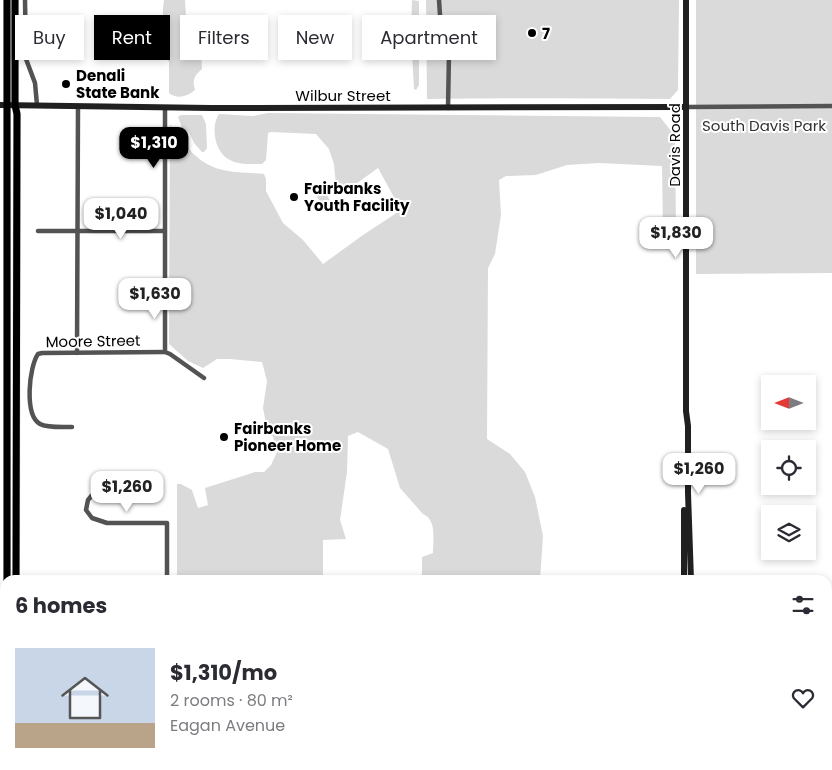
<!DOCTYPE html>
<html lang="en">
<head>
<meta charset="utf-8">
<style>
	body { margin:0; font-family:Poppins,sans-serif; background:#f2f2f3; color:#2b2b33; height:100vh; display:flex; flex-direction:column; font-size:19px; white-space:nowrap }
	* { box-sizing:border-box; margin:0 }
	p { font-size:16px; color:#7c7c81 }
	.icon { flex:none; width:28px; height:28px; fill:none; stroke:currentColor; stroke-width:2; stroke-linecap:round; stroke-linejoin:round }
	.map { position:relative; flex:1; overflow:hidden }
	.sheet { position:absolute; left:0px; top:575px; width:832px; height:195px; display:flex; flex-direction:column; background:#fff; border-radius:15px 15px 0 0; box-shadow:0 2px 8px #0003 }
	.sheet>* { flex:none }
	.banner { position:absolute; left:15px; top:15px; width:500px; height:45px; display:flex; gap:10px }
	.needle { width:32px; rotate:270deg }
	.controls { position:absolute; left:761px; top:375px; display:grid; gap:10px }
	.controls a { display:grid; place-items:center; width:55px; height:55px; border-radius:0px; background:#fff; box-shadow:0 2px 8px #0003; font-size:25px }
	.price { position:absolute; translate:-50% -42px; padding:0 11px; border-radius:10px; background:#fff; color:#222; font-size:16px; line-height:32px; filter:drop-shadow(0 1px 2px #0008) }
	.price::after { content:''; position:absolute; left:50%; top:30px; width:15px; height:11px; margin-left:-8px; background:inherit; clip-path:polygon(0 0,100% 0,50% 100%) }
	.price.selected { background:#000; color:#fff }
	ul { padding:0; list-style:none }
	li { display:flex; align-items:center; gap:15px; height:125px; padding:0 15px }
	li span { display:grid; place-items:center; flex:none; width:140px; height:100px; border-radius:0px; color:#555 }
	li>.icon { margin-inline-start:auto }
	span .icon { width:60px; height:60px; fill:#fffc; stroke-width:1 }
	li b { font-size:21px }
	h2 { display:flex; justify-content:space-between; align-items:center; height:60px; padding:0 15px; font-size:21px }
	.chip { padding:0 18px; border-radius:0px; background:#fff; box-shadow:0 2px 8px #0003; font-size:18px; line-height:45px }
	.chip.selected { background:#000; color:#fff }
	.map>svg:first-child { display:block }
	.green { fill:#dadada }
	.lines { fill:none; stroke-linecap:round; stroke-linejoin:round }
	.primary-casing { stroke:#dbdbdb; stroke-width:8 }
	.street { stroke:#535353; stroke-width:4.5 }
	.secondary { stroke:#202020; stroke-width:6 }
	.primary { stroke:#000; stroke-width:7 }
	.poi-dot { fill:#000; stroke:#fff; stroke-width:2 }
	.labels { text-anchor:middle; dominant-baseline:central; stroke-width:4; stroke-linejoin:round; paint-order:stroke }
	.poi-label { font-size:15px; font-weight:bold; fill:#000; stroke:#fff; text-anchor:start }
	.street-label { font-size:15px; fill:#000; stroke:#fff }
	.park-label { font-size:15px; fill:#313131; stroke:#fff }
</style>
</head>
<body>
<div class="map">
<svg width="832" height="770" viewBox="0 0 832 770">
	<rect width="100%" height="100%" fill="#fff"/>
	<g class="green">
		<path d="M 164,0 L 185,0 L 187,35 L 186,45 L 188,49 L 191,49 L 191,35 L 194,30 L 204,30 L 204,33 L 201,48 L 202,69 C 194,76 192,80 195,90 C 188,96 177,100 169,93 L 169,62 L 165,57 L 163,51 L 163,8 Z"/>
		<path d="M 412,0 L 419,1 L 419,85 L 416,90 L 414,89 L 411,36 Z"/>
		<path d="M 426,0 L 679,0 L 678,90 L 670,99 C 589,98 508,98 427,99 Z"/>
		<path d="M 696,0 L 832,0 L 832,273 L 696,274 Z"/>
		<path d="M 268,113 L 660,117 L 675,136 L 676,230 L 675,260 L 663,230 L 662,166 L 599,163 L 567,165 L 536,175 L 506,176 L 499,180 L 501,215 L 495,254 L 488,268 L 487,439 L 510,454 L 525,472 L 535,497 L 543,536 L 540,580 L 422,580 L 422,557 L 433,553 C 433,540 437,520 423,514 L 400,488 L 388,449 L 358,432 L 348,436 L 347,472 L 340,520 L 346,539 L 323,540 L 323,580 L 177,580 L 177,484 L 181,484 L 192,490 L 198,508 L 208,505 L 205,488 L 246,475 L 255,472 L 264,472 L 271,465 L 278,450 L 273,437 L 267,429 L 263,408 L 267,381 L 262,362 L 230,359 L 217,359 L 203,368 L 188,361 L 169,344 L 170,125 C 178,131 182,141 189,149 C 212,175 233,171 264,174 L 266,179 L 266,191 L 283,223 L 303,240 L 323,264 L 363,235 L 401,210 L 378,168 L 349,189 L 336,186 L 334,164 L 329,149 L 316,134 L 271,132 L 268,133 L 266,160 L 262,164 C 252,164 239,165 230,160 C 215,153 210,127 219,114 L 253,116 Z"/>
		<path d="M 181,115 L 202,115 L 206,124 L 207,148 L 204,152 L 202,152 L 194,143 L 189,132 L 182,128 L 178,117 Z"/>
		<path d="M 325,192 L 331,202 L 323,206 L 317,197 L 321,193 L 321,194 Z"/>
		<path d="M 27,765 L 59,765 L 65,768 L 68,768 L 72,765 L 87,765 L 94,770 L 26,770 Z"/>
	</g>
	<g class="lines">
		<defs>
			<g id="primary">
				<path d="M 7,0 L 7,580"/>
				<path d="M 15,0 L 15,105 L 17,114 L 16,580"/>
				<path d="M 7,770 L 7,765"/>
				<path d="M 15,770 L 15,765"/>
			</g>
		</defs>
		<use href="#primary" class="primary-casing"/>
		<g class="street">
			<path d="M 25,0 L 26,59 L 35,83 L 37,105"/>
			<path d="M 439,0 L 440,15 L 447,36 L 449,53 L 448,108"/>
			<path d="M 686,107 L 832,106"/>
			<path d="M 165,108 L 165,352 L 170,354 L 204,378"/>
			<path d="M 38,231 L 164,231"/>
			<path d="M 77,353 L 78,106"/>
			<path d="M 72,427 C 63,427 47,428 40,424 C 24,415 29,367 38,354 L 42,353 L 165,352"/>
			<path d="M 93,494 L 88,500 L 86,510 L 92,518 L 107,523 L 167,523 L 167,580"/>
			<path d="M 237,765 L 238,770"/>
			<path d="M 327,765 L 327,770"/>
			<path d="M 417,765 L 417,770"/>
			<path d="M 504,770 L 504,765"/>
		</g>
		<g class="secondary">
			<path d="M 686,0 L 686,411 L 688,426 L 688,493 L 691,580"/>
			<path d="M 0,105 L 211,108 L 686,107"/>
			<path d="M 684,580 L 684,510"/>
			<path d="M 828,614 L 832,614"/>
			<path d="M 0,615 L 5,616"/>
			<path d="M 828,621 L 832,621"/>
			<path d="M 0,624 L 5,624"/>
			<path d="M 688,770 L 688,765"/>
		</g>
		<use href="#primary" class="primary"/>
	</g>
	<g class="poi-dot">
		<circle cx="532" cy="33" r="5"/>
		<circle cx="66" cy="84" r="5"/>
		<circle cx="294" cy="197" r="5"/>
		<circle cx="224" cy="437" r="5"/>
	</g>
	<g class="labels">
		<g class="poi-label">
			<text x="542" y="33">7</text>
			<text x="76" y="75">Denali<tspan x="76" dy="17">State Bank</tspan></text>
			<text x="304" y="188">Fairbanks<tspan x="304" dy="17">Youth Facility</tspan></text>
			<text x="234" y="428">Fairbanks<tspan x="234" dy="17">Pioneer Home</tspan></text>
		</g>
		<g class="street-label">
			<text x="343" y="95">Wilbur Street</text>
			<text transform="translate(674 145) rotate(-90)">Davis Road</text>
			<text transform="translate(93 341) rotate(-1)">Moore Street</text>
		</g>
		<g class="park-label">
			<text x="764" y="125">South Davis Park</text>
		</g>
	</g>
</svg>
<div class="controls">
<a><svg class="needle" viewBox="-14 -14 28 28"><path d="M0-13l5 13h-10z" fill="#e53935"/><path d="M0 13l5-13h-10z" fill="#7c7c81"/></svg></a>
<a><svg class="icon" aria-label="locate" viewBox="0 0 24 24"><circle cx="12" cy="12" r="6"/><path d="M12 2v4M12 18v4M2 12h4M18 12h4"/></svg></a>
<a><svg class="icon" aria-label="layers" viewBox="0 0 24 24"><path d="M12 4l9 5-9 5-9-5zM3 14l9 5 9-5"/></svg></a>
</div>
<b class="price selected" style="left:154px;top:169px">$1,310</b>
<b class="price" style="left:121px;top:240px">$1,040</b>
<b class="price" style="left:676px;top:259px">$1,830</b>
<b class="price" style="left:155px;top:320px">$1,630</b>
<b class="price" style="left:699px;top:495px">$1,260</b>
<b class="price" style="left:127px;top:513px">$1,260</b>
<div class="banner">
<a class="chip">Buy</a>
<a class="chip selected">Rent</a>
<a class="chip">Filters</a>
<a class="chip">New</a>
<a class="chip">Apartment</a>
</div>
<section class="sheet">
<h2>6 homes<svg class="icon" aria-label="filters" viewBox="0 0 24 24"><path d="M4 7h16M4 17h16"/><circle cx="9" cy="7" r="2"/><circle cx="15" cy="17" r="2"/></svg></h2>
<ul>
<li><span style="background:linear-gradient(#c9d6e8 75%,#b9a48a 0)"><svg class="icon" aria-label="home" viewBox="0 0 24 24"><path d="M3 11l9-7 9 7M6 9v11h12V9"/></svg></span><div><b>$1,310/mo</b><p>2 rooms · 80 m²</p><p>Eagan Avenue</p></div><svg class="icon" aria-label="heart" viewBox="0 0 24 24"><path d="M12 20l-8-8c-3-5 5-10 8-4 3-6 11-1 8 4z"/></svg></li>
</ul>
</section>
</div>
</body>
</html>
